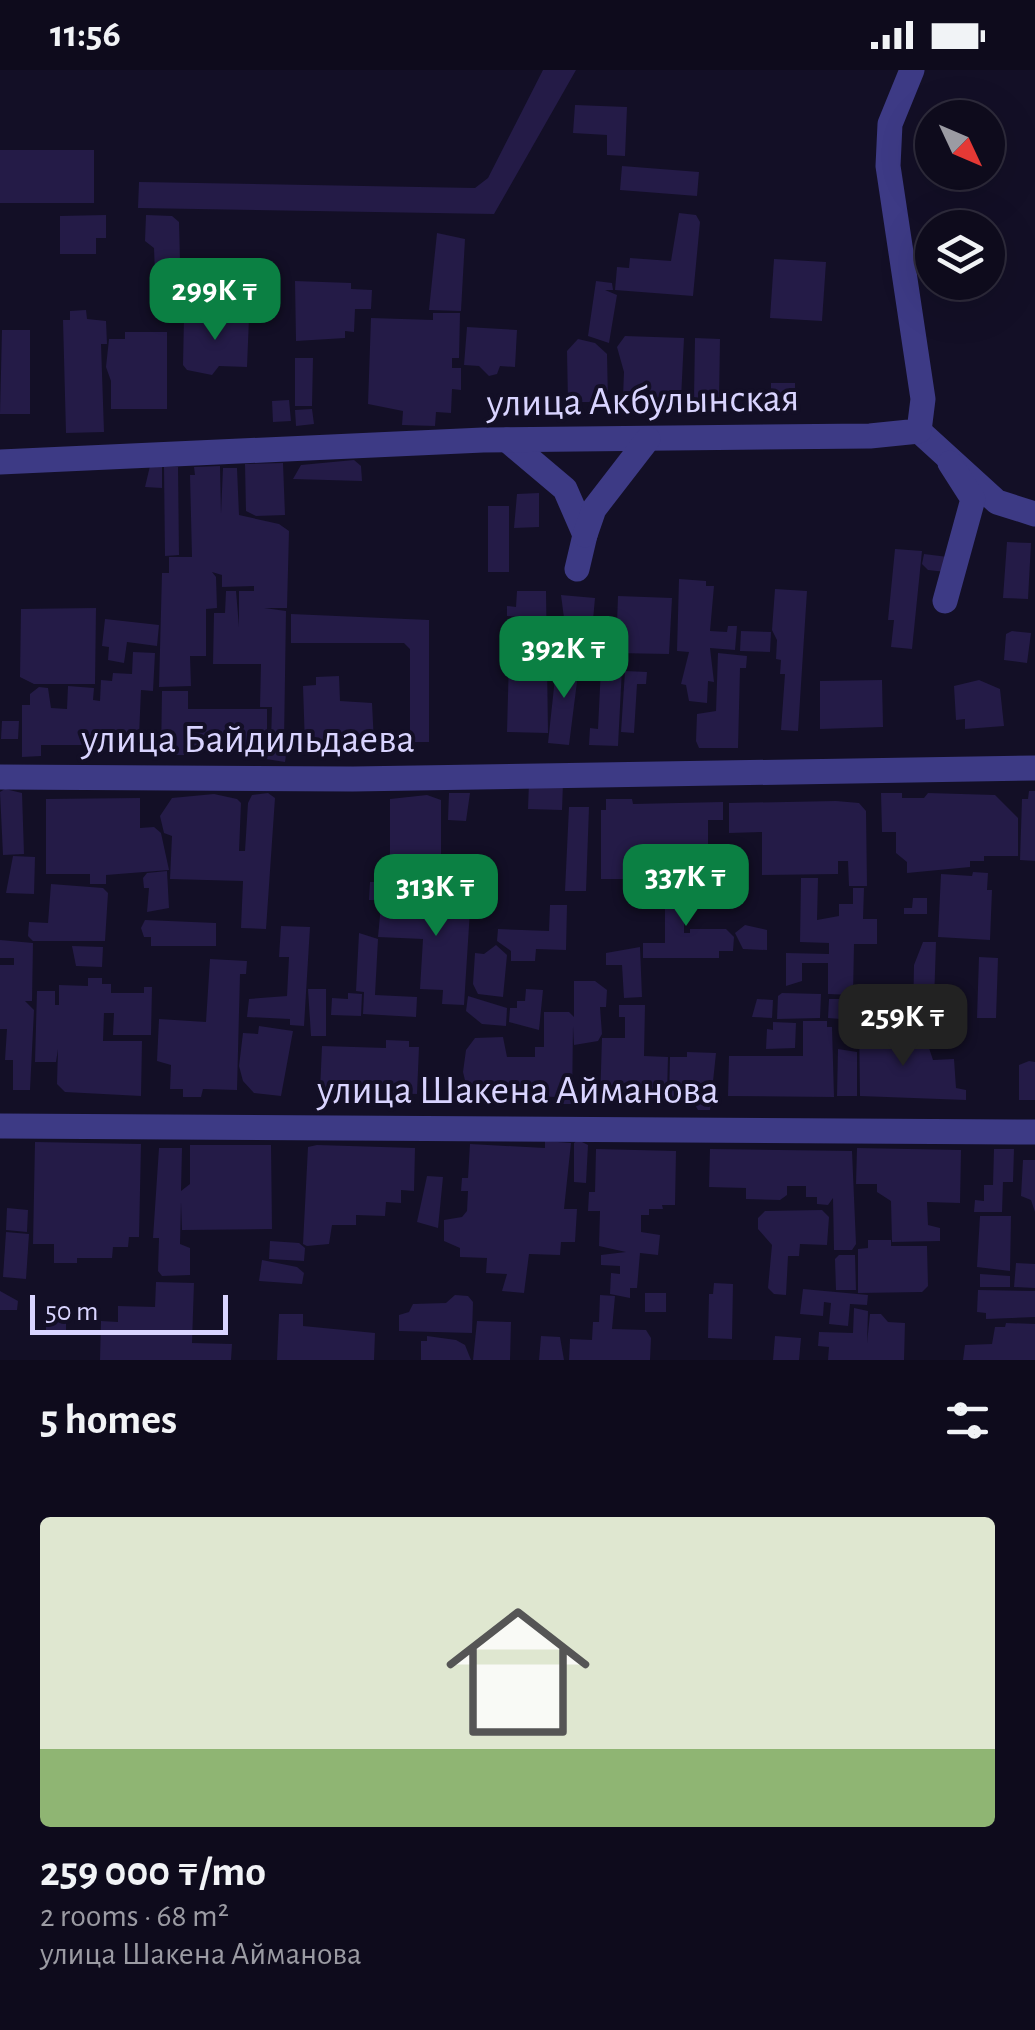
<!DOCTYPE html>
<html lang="en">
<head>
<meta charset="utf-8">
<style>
	body { margin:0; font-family:"Alegreya Sans",sans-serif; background:#171425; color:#f1f3f6; height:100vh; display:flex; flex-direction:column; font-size:38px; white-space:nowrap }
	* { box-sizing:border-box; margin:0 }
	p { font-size:32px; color:#9b9ba3 }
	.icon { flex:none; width:55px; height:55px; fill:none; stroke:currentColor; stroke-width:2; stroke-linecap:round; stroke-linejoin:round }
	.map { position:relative; height:1290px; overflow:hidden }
	.details { display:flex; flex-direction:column; background:#0e0b1c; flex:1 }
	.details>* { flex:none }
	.needle { width:65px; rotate:134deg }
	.tools { position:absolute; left:915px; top:30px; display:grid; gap:20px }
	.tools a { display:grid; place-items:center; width:90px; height:90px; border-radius:50%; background:#0e0b1c; box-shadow:0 10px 40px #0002,0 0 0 2px #2e2b3b; font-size:50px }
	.scale { position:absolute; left:30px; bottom:25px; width:198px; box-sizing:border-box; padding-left:10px; border:5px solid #d9d4ff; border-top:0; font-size:28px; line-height:35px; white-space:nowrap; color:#d9d4ff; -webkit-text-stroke:8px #130f26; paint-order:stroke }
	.price { position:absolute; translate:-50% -85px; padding:0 22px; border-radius:20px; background:#0b8043; color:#fff; font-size:32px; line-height:65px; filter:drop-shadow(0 2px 5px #0008) }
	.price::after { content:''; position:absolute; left:50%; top:60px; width:30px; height:22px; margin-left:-15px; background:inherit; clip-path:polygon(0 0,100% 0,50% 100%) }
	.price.current { background:#222; color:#fff }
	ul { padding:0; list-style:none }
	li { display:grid; align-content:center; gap:20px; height:530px; padding:0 40px }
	li span { display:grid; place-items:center; height:310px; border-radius:10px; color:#555 }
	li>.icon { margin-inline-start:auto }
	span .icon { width:180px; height:180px; fill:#fffc; stroke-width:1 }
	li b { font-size:42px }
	h2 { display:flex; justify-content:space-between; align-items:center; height:120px; padding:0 40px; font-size:42px }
	.status { display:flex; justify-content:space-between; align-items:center; height:70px; padding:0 50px; background:#0e0b1c; direction:ltr }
	.status svg { height:28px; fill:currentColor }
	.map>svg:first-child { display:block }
	.building { fill:#241b47 }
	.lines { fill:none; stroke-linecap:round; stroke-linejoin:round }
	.minor { stroke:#3d3a85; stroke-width:25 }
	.labels { text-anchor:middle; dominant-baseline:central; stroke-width:8; stroke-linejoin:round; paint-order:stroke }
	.street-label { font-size:40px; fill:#d9d4ff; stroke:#130f26 }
</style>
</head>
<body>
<div class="status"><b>11:56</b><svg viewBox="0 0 49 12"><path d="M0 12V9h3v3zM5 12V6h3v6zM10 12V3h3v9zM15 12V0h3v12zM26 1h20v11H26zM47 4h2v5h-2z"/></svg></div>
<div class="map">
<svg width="1035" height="1290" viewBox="0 0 1035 1290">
	<rect width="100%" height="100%" fill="#130f26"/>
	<g class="building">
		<path d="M 543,0 L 576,0 L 494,144 L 138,138 L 139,112 L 475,118 L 488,108 Z"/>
		<path d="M 575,35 L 627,37 L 625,86 L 607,85 L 607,65 L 573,63 Z"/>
		<rect x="0" y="80" width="94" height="53"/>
		<path d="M 622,96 L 699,102 L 697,126 L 620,120 Z"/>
		<path d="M 679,143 L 696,145 L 700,152 L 693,226 L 615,220 L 617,197 L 629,198 L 630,188 L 671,191 Z"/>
		<path d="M 106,145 L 106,168 L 96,168 L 96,184 L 60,184 L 60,146 Z"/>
		<path d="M 146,145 L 172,146 L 179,152 L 181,230 L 156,230 L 154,178 L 145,171 Z"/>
		<path d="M 437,163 L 465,169 L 461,241 L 429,240 Z"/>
		<path d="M 774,189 L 826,192 L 822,251 L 770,248 Z"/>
		<path d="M 295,211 L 351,213 L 351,219 L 372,220 L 371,239 L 355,239 L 354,262 L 345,261 L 345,268 L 296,271 Z"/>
		<path d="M 596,211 L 612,213 L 613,220 L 605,220 L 617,225 L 609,273 L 588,266 Z"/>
		<path d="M 86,240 L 87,249 L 106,251 L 107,274 L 101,274 L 104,362 L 66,363 L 63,250 L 70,250 L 70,241 Z"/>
		<path d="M 433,243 L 460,243 L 459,288 L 452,288 L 452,298 L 461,298 L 461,320 L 452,319 L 451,343 L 436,342 L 435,356 L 402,355 L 403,341 L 368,334 L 371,248 L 433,250 Z"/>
		<path d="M 184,247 L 249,248 L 247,297 L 219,296 L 212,305 L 187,300 L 183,295 Z"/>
		<path d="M 467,257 L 517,260 L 515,297 L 500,296 L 497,304 L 489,306 L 479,296 L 464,295 Z"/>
		<path d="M 2,260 L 30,260 L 30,344 L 0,344 Z"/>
		<path d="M 125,262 L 167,262 L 167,339 L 111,339 L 111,311 L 106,297 L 109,269 L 125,269 Z"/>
		<path d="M 625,266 L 684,268 L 681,329 L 623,327 L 624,302 L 617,277 Z"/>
		<path d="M 695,268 L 720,269 L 719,329 L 694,328 Z"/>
		<path d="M 578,269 L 595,273 L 607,284 L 608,332 L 568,332 L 567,281 Z"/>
		<path d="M 295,288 L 313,288 L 312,336 L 295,336 Z"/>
		<rect x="771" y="313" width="24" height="27"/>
		<path d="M 289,330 L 291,351 L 273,352 L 272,331 Z"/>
		<path d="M 312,339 L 314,354 L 296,356 L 295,340 Z"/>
		<path d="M 354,390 L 361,396 L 362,411 L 293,409 L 301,395 Z"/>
		<path d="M 283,393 L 285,445 L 256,446 L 246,441 L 245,394 Z"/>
		<path d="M 150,396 L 162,397 L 162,418 L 145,417 Z"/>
		<path d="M 220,396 L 221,444 L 223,398 L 237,398 L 239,445 L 279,454 L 289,461 L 287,538 L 264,538 L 286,541 L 284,671 L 271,671 L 272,637 L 260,637 L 261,594 L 213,594 L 214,543 L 225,543 L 226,521 L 236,521 L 239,557 L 239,521 L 254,521 L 254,516 L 222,517 L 222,505 L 212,502 L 216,507 L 217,538 L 206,539 L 206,586 L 190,586 L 191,616 L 159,617 L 162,503 L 169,503 L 169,487 L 192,487 L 190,405 L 195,405 L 194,397 Z"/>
		<path d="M 164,397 L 178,397 L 179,485 L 165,486 Z"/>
		<path d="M 539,423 L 539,457 L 514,458 L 517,424 Z"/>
		<rect x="488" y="436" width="21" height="66"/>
		<path d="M 1007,472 L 1031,473 L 1028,529 L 1003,528 Z"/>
		<path d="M 895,479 L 922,481 L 912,579 L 891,577 L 894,550 L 888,550 Z"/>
		<path d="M 924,484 L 948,487 L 946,502 L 928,500 L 922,494 Z"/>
		<path d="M 679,509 L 706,511 L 706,516 L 714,516 L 710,561 L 727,562 L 728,556 L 737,556 L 735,580 L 710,578 L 714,612 L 708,611 L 707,633 L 689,631 L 686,615 L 681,614 L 689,582 L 677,581 Z"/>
		<path d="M 775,519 L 807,521 L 798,661 L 781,660 L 785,604 L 780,604 L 781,590 L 776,589 L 777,570 L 772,560 Z"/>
		<path d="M 517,521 L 546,521 L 548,663 L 507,662 L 510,551 L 519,551 L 519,547 L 507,546 L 507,536 L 516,537 Z"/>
		<path d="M 561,525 L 595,528 L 593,550 L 564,548 Z"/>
		<path d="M 618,526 L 672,528 L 669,584 L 616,583 Z"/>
		<path d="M 96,538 L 95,614 L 34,614 L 20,607 L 21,539 Z"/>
		<path d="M 291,544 L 429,550 L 429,672 L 410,672 L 410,579 L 404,573 L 291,573 Z"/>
		<path d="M 105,549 L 159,555 L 157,576 L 127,572 L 124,593 L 108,590 L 109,577 L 102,576 Z"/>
		<path d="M 562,551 L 594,553 L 591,585 L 575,584 L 576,572 L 560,571 Z"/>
		<path d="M 741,561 L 771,562 L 770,582 L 740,581 Z"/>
		<path d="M 1012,561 L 1031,563 L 1027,593 L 1004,590 L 1006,564 Z"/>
		<path d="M 133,582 L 155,583 L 153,621 L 141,620 L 139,666 L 133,675 L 41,675 L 41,686 L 22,687 L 22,635 L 30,635 L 30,624 L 39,617 L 48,618 L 51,638 L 67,639 L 68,616 L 94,618 L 93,630 L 100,631 L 101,610 L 112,611 L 113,603 L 132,604 Z"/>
		<path d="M 718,583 L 747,586 L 746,598 L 740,598 L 738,678 L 699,678 L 696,671 L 697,644 L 716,641 Z"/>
		<path d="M 555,586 L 580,588 L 569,675 L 548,673 L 555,608 L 564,609 L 565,597 L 554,596 Z"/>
		<path d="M 601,597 L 622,598 L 618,676 L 589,675 L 590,658 L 598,659 Z"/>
		<path d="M 625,601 L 647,602 L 646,614 L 637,614 L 634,663 L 621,662 Z"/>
		<path d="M 339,606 L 340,631 L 372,633 L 374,673 L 305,676 L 303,616 L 316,615 L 316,607 Z"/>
		<path d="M 882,610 L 883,657 L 820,659 L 820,611 Z"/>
		<path d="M 979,610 L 1000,619 L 1004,656 L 965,659 L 965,649 L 956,650 L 954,616 Z"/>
		<path d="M 162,621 L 188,621 L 188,639 L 267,639 L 267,679 L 190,678 L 190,685 L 161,685 Z"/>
		<path d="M 2,651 L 19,651 L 18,669 L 1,669 Z"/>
		<path d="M 268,677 L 287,679 L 285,692 L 266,689 Z"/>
		<path d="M 529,712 L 563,713 L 562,740 L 528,739 Z"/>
		<path d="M 5,719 L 22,723 L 24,784 L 3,785 L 0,722 Z"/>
		<path d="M 1029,721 L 1035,721 L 1035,791 L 1020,790 L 1022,729 L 1028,729 Z"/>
		<path d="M 268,723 L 275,728 L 266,859 L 241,858 L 243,811 L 170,809 L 172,766 L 164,763 L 160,746 L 172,728 L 214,724 L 237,729 L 241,733 L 239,781 L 245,781 L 248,733 L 252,725 Z"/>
		<path d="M 449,723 L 470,723 L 466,751 L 448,750 Z"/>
		<path d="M 881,723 L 902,723 L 902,728 L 924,728 L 928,723 L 995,725 L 1018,748 L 1018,786 L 984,786 L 984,791 L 970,791 L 970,797 L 907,803 L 907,792 L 896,783 L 896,762 L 882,762 Z"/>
		<path d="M 427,725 L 441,730 L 441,799 L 390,799 L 390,729 Z"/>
		<path d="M 140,728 L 140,758 L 154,757 L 161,763 L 169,800 L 106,805 L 106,814 L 90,814 L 90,804 L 46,804 L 46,729 Z"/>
		<path d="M 606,729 L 632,729 L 633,734 L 723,732 L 723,750 L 708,750 L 708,793 L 664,793 L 664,809 L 601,809 L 601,740 L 606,740 Z"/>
		<path d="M 836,731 L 859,733 L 866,741 L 867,816 L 849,816 L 848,791 L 838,791 L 838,804 L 762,805 L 762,762 L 729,763 L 729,733 Z"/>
		<path d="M 569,737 L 589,737 L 586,821 L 565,821 Z"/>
		<path d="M 13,786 L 35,787 L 34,824 L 6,823 Z"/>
		<path d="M 670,796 L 684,796 L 684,863 L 690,863 L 690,859 L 726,859 L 734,867 L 733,881 L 719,881 L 719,888 L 643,888 L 643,873 L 665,873 L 665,815 L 670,815 Z"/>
		<path d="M 167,801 L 169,838 L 147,842 L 149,818 L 144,818 L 143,808 L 147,803 Z"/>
		<path d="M 973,802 L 988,803 L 987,820 L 992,820 L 990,870 L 938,867 L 941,804 L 972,806 Z"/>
		<path d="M 394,803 L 405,804 L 405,813 L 425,814 L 425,831 L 369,830 L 370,812 L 394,812 Z"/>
		<path d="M 801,808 L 818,808 L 817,850 L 839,846 L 839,834 L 853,834 L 853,818 L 864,818 L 863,849 L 877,849 L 877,874 L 854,874 L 853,925 L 828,924 L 828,893 L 802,893 L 802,911 L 786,916 L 786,883 L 829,884 L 829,873 L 800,872 Z"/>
		<path d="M 51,814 L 103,818 L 108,823 L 105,871 L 33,871 L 28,866 L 29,852 L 48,853 Z"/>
		<path d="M 734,814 L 745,814 L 745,831 L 733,830 Z"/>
		<path d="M 433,818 L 466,819 L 471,824 L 464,935 L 442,934 L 443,920 L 420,919 L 423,869 L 378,867 L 381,835 L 425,837 Z"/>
		<path d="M 913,828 L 927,828 L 927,844 L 904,844 L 904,838 L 912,838 Z"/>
		<path d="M 550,835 L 567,835 L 566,880 L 536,879 L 535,891 L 511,891 L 511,881 L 497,871 L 498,859 L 549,861 Z"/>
		<path d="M 145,850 L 216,853 L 216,876 L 151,876 L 151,867 L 144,867 L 141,858 Z"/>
		<path d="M 745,855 L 767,860 L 767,880 L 743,879 L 735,863 Z"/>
		<path d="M 281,856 L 310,857 L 304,956 L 290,955 L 290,949 L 247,947 L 249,929 L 287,926 L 289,887 L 279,887 Z"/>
		<path d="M 359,863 L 378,869 L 375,925 L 417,927 L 416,947 L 363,944 L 364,922 L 356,921 Z"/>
		<path d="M 0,870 L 33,873 L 32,931 L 25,931 L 34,940 L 30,1020 L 13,1020 L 13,990 L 5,990 L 7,959 L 0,959 L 0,895 L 14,895 L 14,888 L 0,888 Z"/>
		<path d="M 923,872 L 936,872 L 934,932 L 940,937 L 953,938 L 952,953 L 913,952 L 914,895 Z"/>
		<path d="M 496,875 L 507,885 L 503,927 L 478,924 L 473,914 L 475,883 L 484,884 Z"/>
		<path d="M 72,876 L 103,877 L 102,897 L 76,896 Z"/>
		<path d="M 640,877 L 642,927 L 624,928 L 622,895 L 606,895 L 606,883 Z"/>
		<path d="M 979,887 L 998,888 L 996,948 L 977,948 Z"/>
		<path d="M 210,889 L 247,891 L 246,904 L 240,904 L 237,1020 L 203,1019 L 201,1027 L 183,1027 L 183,1019 L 170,1019 L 171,995 L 157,991 L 159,949 L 206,952 Z"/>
		<path d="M 88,908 L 102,908 L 102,914 L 111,914 L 111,923 L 144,923 L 144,917 L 152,917 L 151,965 L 113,965 L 114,943 L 104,943 L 103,971 L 142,971 L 141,1026 L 65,1022 L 57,1014 L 58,979 L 56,992 L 35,992 L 37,921 L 55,921 L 55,935 L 59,935 L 59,915 L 88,916 Z"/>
		<path d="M 574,911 L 595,911 L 607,920 L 606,937 L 600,937 L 602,964 L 598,971 L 574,975 L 573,956 L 572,1034 L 554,1034 L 555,1027 L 468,1023 L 463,1002 L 466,980 L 475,968 L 503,967 L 507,987 L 535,987 L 535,977 L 544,977 L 544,942 L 569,942 L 574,947 Z"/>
		<path d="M 308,919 L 326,919 L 326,966 L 311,966 Z"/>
		<path d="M 526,919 L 543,920 L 539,960 L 509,952 L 510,938 L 517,938 L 517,931 L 525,931 Z"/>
		<path d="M 348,923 L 362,924 L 361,946 L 331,945 L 332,928 L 348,929 Z"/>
		<path d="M 782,923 L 821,924 L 820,948 L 777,949 L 778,926 Z"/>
		<path d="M 468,926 L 507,938 L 506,956 L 482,954 L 466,941 Z"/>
		<path d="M 757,929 L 773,930 L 772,948 L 752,947 Z"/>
		<path d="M 829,929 L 845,929 L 845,936 L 855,936 L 854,950 L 828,948 Z"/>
		<path d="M 619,935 L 645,935 L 644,986 L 668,987 L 667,1024 L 600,1032 L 602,968 L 625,968 L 625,947 L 619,947 Z"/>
		<path d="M 859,949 L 873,950 L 872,966 L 900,966 L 906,975 L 928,975 L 933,990 L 954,989 L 956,1018 L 966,1020 L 966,1030 L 860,1026 Z"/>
		<path d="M 803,951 L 827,951 L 827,957 L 832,957 L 834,1027 L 728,1026 L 729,986 L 803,986 Z"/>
		<path d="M 773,952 L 796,953 L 795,978 L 766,979 L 767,959 L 773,960 Z"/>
		<path d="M 259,956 L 293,961 L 281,1026 L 254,1023 L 243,1011 L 239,996 L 243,963 L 258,964 Z"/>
		<path d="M 386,970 L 409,971 L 409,977 L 419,977 L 417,1024 L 320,1021 L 322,976 L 386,978 Z"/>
		<path d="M 838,979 L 857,982 L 857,1026 L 837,1026 Z"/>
		<path d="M 687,982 L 716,983 L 710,1040 L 698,1040 L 691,1028 L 669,1028 L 670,987 L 687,987 Z"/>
		<path d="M 1029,991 L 1035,992 L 1035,1030 L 1019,1030 L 1019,995 Z"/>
		<path d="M 578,1070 L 588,1075 L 586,1113 L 574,1112 L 574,1073 Z"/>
		<path d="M 545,1071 L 571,1073 L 564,1139 L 577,1139 L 575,1172 L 561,1172 L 560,1185 L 529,1184 L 524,1223 L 502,1221 L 507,1204 L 486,1203 L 487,1188 L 460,1187 L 460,1178 L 444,1171 L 444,1150 L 462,1147 L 467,1141 L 468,1121 L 461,1121 L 462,1108 L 468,1108 L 470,1074 L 545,1078 Z"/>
		<path d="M 35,1072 L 141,1074 L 139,1167 L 129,1167 L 128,1177 L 113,1177 L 112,1188 L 77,1188 L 77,1193 L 54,1193 L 54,1174 L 33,1174 Z"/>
		<path d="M 190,1075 L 271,1075 L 272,1159 L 182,1160 L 181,1132 L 180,1174 L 190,1178 L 190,1205 L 162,1206 L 158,1201 L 159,1168 L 153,1168 L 159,1078 L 182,1078 L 181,1121 L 190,1114 Z"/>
		<path d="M 317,1075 L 415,1078 L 414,1121 L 401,1120 L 401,1133 L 386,1132 L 385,1146 L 356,1145 L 356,1155 L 332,1155 L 329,1174 L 307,1176 L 303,1174 L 308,1077 Z"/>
		<path d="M 857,1078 L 961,1080 L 960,1133 L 927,1132 L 928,1155 L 940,1158 L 940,1171 L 892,1172 L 891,1131 L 877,1122 L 877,1114 L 856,1114 Z"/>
		<path d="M 596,1079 L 676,1081 L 675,1135 L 662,1135 L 663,1139 L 649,1139 L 649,1145 L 641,1145 L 641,1162 L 660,1165 L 658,1185 L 640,1183 L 637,1218 L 630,1218 L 630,1228 L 610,1224 L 611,1203 L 620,1204 L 620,1196 L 601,1195 L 601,1185 L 626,1182 L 599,1176 L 600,1141 L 588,1141 L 589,1122 L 595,1122 Z"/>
		<path d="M 710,1079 L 852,1081 L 856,1174 L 852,1180 L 834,1180 L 833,1128 L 828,1135 L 817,1134 L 817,1127 L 806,1127 L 806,1116 L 787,1116 L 787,1125 L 780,1130 L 746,1129 L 746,1118 L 709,1117 Z"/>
		<path d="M 994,1079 L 1014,1079 L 1013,1112 L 1003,1112 L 1002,1142 L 974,1142 L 975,1130 L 984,1131 L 984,1115 L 993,1115 Z"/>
		<path d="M 1023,1090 L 1035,1090 L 1035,1142 L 1031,1130 L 1021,1126 Z"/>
		<path d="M 427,1106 L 443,1107 L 438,1158 L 417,1152 Z"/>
		<path d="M 7,1138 L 28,1140 L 27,1162 L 6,1160 Z"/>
		<path d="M 822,1140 L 829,1147 L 827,1175 L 800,1174 L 799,1186 L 788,1186 L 786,1225 L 774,1224 L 768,1218 L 772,1175 L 758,1159 L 758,1148 L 765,1141 Z"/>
		<path d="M 980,1146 L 1011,1146 L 1010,1201 L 977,1197 Z"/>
		<path d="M 6,1162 L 29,1164 L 26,1209 L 3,1207 Z"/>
		<path d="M 868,1170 L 891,1170 L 891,1176 L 927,1176 L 928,1216 L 922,1222 L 858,1223 L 858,1179 L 868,1178 Z"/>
		<path d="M 270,1171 L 299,1173 L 305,1178 L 304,1191 L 269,1189 Z"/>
		<path d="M 839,1185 L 855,1185 L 856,1220 L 836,1220 L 835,1189 Z"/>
		<path d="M 262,1190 L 297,1197 L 304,1203 L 302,1214 L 259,1211 Z"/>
		<path d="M 1016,1193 L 1035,1194 L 1035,1218 L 1014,1217 Z"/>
		<path d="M 980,1204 L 1010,1206 L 1010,1217 L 980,1217 Z"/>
		<path d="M 156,1212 L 194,1213 L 192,1273 L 232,1274 L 231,1290 L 100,1290 L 101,1251 L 118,1252 L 118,1236 L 155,1237 Z"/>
		<path d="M 714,1213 L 733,1214 L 732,1269 L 708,1268 L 709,1224 L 713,1224 Z"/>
		<path d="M 803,1219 L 868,1225 L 867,1235 L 850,1234 L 848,1256 L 829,1254 L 831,1233 L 824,1232 L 823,1246 L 800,1244 Z"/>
		<path d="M 978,1220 L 1035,1221 L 1035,1247 L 986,1249 L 986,1243 L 977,1242 Z"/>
		<path d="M 0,1221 L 18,1231 L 17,1240 L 0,1240 Z"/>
		<rect x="645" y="1223" width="21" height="19"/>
		<path d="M 455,1225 L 468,1226 L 473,1232 L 472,1263 L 399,1261 L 399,1245 L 409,1242 L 413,1234 L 446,1233 Z"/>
		<path d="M 600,1225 L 615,1226 L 612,1259 L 646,1260 L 651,1268 L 650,1290 L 569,1290 L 570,1269 L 592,1270 L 593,1252 L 599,1252 Z"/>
		<path d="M 854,1238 L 868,1241 L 867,1273 L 870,1244 L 881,1244 L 888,1252 L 905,1253 L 904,1290 L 828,1290 L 829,1277 L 818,1276 L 819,1262 L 853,1263 Z"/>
		<rect x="46" y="1241" width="20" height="21"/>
		<path d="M 279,1244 L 303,1244 L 303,1256 L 375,1263 L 374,1290 L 277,1290 Z"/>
		<path d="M 477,1251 L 511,1252 L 510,1290 L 473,1290 Z"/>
		<path d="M 1006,1253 L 1035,1254 L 1035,1290 L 963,1290 L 965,1275 L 992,1274 L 995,1257 L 1005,1257 Z"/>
		<path d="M 427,1266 L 456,1270 L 465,1275 L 471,1290 L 421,1290 L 421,1271 L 427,1271 Z"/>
		<path d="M 541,1266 L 560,1267 L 564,1290 L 539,1290 Z"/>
		<path d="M 775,1266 L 801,1268 L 799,1290 L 773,1290 Z"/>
	</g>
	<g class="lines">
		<g class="minor">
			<path d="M 919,361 L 997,432 L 1035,444"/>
			<path d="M 507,370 L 565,419 L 585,465 L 577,499"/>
			<path d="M 0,392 L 483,370 L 870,366 L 919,361 L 923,329 L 888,96 L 890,54 L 912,0"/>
			<path d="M 585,465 L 594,439 L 648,369"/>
			<path d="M 945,531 L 973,429 L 950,393"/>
			<path d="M 0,707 L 353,709 L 1035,698"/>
			<path d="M 0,1056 L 1035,1062"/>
		</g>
	</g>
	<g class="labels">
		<g class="street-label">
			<text transform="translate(643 331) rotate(-1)">улица Акбулынская</text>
			<text x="248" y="670">улица Байдильдаева</text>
			<text x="518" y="1021">улица Шакена Айманова</text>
		</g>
	</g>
</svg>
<div class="tools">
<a><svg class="needle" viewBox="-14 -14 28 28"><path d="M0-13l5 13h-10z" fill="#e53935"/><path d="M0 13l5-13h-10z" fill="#9b9ba3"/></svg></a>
<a><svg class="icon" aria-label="layers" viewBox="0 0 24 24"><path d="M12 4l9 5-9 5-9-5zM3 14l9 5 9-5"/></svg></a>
</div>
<div class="scale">50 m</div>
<b class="price" style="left:215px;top:273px">299K ₸</b>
<b class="price" style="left:564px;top:631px">392K ₸</b>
<b class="price" style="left:686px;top:859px">337K ₸</b>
<b class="price" style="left:436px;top:869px">313K ₸</b>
<b class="price current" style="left:903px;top:999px">259K ₸</b>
</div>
<section class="details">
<h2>5 homes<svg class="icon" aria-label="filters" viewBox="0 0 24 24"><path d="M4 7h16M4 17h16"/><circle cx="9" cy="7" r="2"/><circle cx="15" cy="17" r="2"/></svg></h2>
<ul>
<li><span style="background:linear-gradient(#dfe7d0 75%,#8fb573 0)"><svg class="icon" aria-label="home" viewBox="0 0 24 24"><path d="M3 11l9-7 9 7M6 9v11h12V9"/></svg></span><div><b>259 000 ₸/mo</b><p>2 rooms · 68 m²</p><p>улица Шакена Айманова</p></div></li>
</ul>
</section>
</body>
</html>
